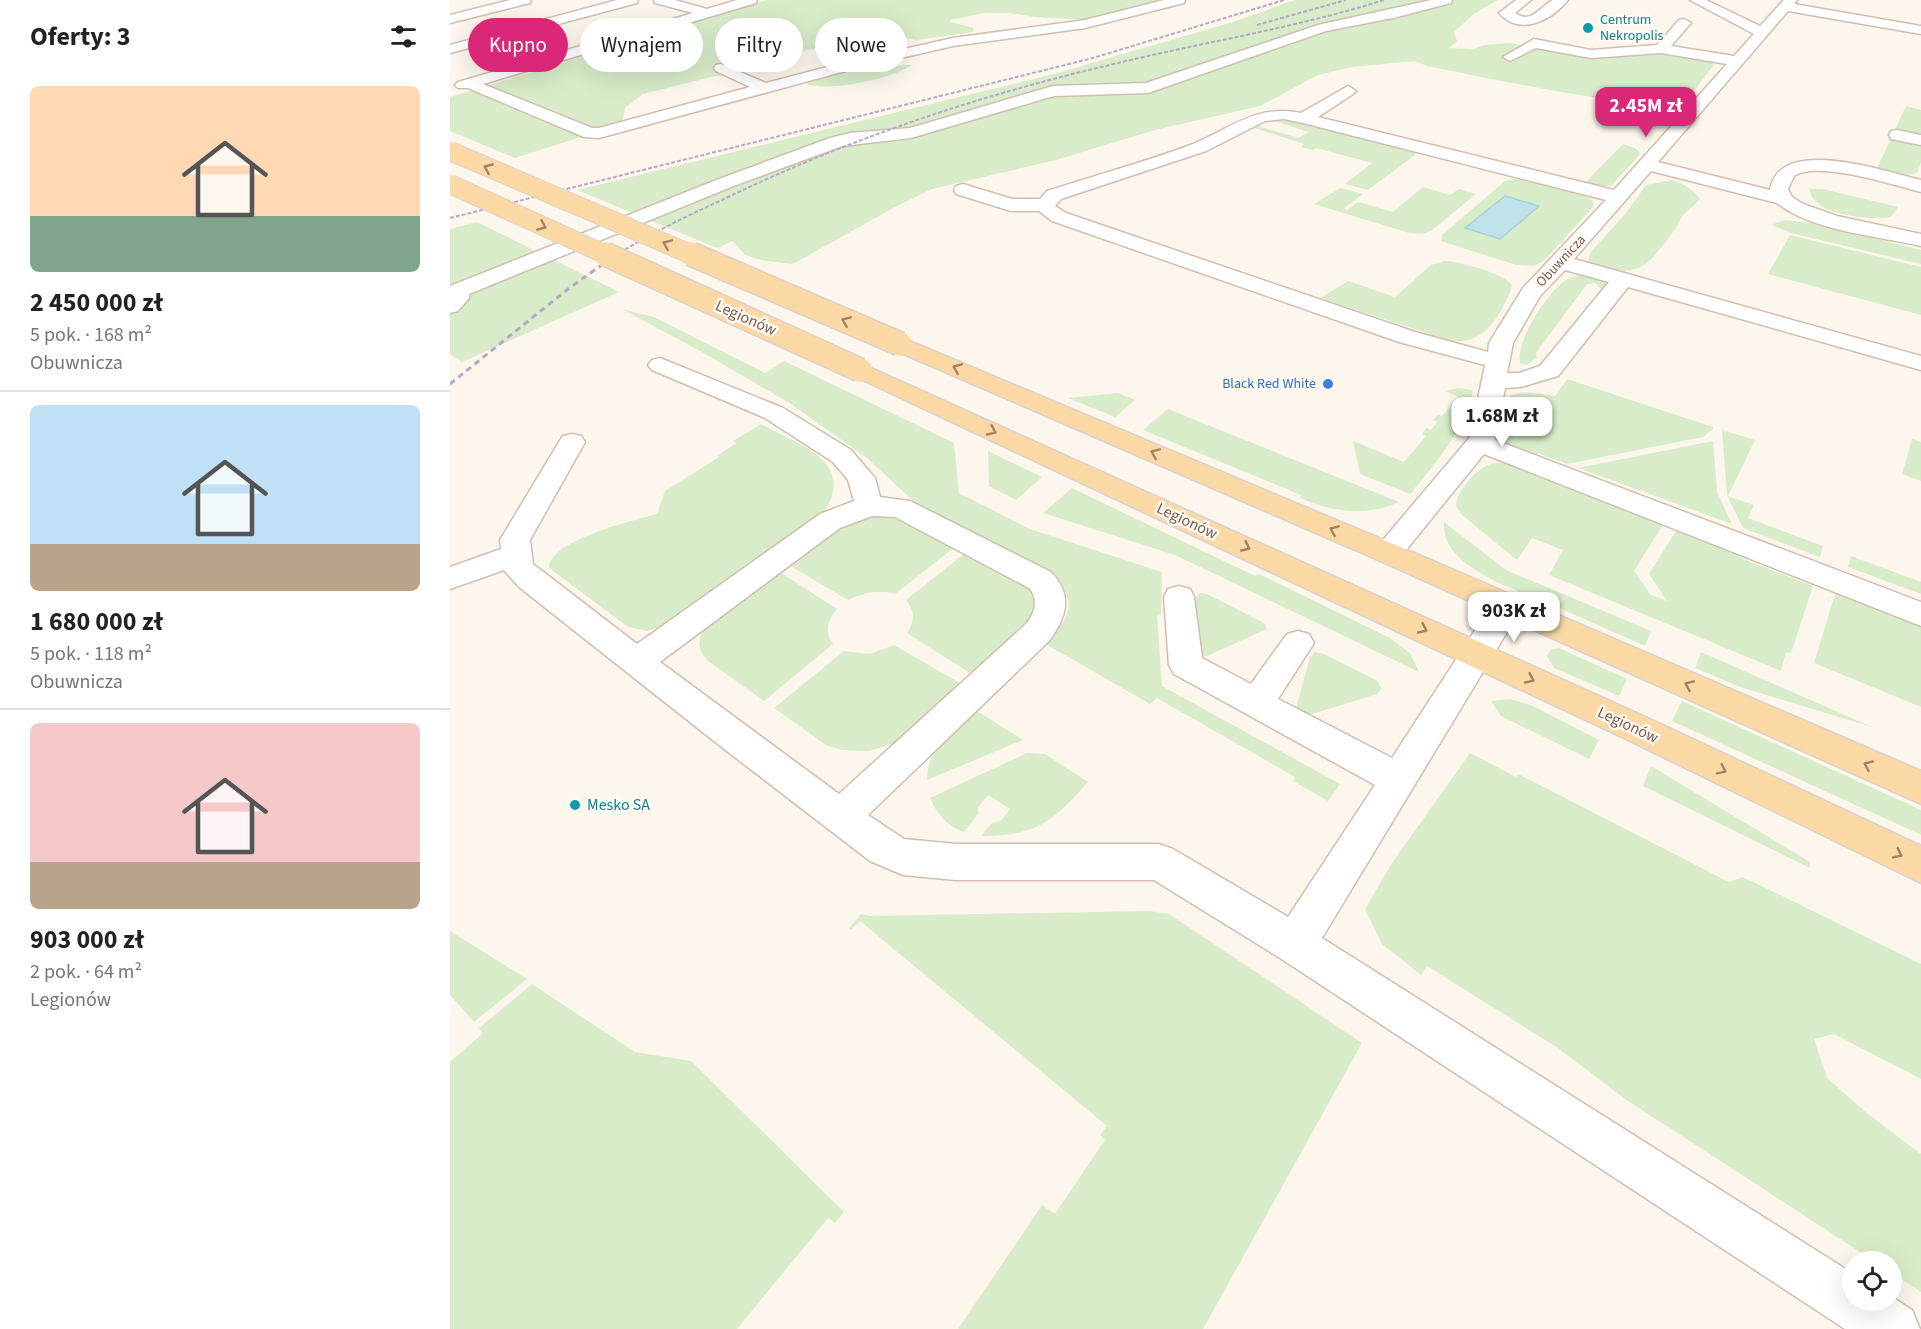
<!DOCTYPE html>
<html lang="pl">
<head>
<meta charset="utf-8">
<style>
	body { margin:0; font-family:"Source Sans 3",sans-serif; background:#f6f6f6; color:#222; height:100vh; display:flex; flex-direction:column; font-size:22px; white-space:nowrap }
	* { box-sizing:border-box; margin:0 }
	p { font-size:20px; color:#767676 }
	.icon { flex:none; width:33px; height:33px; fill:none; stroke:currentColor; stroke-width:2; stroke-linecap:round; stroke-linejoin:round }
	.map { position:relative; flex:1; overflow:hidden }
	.side { display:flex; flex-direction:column; background:#fff; width:450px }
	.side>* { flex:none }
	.hud { position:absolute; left:18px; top:18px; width:570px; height:54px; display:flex; gap:12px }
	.controls { position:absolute; left:1392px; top:1251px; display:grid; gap:12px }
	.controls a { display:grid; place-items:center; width:60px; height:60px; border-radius:50%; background:#fff; box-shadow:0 6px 24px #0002; font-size:30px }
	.price { position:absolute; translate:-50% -51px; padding:0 14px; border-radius:12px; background:#fff; color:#222; font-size:20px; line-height:39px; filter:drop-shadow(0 2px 3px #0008) }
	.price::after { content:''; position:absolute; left:50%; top:36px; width:18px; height:14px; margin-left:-9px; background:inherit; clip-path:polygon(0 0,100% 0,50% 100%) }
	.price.current { background:#db2777; color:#fff }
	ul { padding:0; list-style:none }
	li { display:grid; align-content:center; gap:12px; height:318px; padding:0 30px }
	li+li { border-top:2px solid #e0e0e0 }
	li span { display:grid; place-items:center; height:186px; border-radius:9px; color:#555 }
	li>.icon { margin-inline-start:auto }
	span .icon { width:108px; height:108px; fill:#fffc; stroke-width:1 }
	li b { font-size:26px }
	h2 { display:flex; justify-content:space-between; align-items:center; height:72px; padding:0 30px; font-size:26px }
	.pill { padding:0 21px; border-radius:27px; background:#fff; box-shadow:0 6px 24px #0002; font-size:21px; line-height:54px }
	.pill.current { background:#db2777; color:#fff }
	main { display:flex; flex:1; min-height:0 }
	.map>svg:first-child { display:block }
	.green { fill:#d8ecc9 }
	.water { fill:#bfe3e8; stroke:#a5d3da; stroke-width:1.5 }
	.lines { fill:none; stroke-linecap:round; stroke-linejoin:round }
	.minor-casing { stroke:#d1beb0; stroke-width:3 }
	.major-casing { stroke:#dad1cd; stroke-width:3 }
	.minor { fill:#fff; fill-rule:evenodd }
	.major { fill:#fbd9a5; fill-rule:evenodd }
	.rail-far1 { stroke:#b9a8c9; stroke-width:2; stroke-dasharray:4 2; stroke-linecap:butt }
	.rail { stroke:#b9a8c9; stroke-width:3; stroke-dasharray:6 4.5; stroke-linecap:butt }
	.major-bridge-far1-casing { stroke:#dad1cd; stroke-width:20; stroke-linecap:butt }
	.major-bridge-casing { stroke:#dad1cd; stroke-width:26; stroke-linecap:butt }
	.major-bridge-far1 { stroke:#fbd9a5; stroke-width:18 }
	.major-bridge { stroke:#fbd9a5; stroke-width:23 }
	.oneway { stroke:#a18267 }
	.culture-dot { fill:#0f9aa8; stroke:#fffaf3; stroke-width:2 }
	.shop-dot { fill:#3f7fe0; stroke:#fffaf3; stroke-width:2 }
	.labels { text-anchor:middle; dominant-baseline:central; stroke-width:5; stroke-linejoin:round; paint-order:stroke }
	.far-culture-label { font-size:14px; fill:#0d838f; stroke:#fffaf3; text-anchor:start }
	.far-street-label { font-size:14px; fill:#7a5c4d; stroke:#fffaf3 }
	.far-shop-label { font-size:14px; fill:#366cbe; stroke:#fffaf3; text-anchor:end }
	.street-label { font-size:16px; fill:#7a5c4d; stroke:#fffaf3 }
	.culture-label { font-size:16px; fill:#0d838f; stroke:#fffaf3; text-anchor:start }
</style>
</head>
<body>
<main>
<section class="side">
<h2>Oferty: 3<svg class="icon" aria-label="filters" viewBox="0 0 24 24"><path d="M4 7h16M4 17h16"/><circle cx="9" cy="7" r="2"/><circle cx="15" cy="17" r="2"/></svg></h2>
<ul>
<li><span style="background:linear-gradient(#ffd9b3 70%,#7fa58c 0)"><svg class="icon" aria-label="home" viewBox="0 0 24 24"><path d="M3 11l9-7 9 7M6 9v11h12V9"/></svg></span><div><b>2 450 000 zł</b><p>5 pok. · 168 m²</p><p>Obuwnicza</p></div></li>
<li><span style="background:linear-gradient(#bfe0f5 75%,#b9a48a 0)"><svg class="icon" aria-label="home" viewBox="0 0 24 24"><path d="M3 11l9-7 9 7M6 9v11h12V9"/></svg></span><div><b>1 680 000 zł</b><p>5 pok. · 118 m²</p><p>Obuwnicza</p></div></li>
<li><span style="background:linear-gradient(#f6c9c9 75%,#b9a48a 0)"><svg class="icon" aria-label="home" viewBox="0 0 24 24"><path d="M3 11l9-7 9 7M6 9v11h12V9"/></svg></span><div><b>903 000 zł</b><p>2 pok. · 64 m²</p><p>Legionów</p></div></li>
</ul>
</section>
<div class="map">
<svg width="1471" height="1329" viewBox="0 0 1471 1329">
	<rect width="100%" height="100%" fill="#fdf6ec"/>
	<g class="green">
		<path d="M 317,0 L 711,0 L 636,20 L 584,17 L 561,13 L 535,13 L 500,20 L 501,22 L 524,28 L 523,32 L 467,40 L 432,34 L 285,66 L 294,72 L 261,77 L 193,94 L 175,108 L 172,124 L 65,158 L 0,131 L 0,97 Z"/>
		<path d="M 845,0 L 1048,0 L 1025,13 L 1004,32 L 1007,41 L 999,48 L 1023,49 L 1035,45 L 1058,43 L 1165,56 L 1230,54 L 1264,61 L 1263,66 L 1232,107 C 1146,101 1061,83 977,66 L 965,61 L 902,67 L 868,75 L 810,106 L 705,130 L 606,160 L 482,189 L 445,207 L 343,264 L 310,260 L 295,255 L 283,241 L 267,248 L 127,190 L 604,74 L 783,22 Z"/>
		<path d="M 462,65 C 442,79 379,92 356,84 C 372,72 439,65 462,65 Z"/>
		<path d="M 1456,106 L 1471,110 L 1471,137 L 1444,132 Z"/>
		<path d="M 824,121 L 847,121 L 969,152 L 918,190 L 895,184 L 922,163 L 866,148 L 863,150 L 851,147 L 854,144 L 804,128 L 808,126 L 848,138 L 859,132 Z"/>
		<path d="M 1442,137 L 1471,143 L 1471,162 L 1467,173 L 1457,175 L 1427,168 Z"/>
		<path d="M 1173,144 L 1185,148 L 1191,153 L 1162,185 L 1152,187 L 1134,184 Z"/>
		<path d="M 1066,179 L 1132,194 L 1143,201 L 1144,206 L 1094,261 L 1084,266 L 1066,265 L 991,241 L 993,234 L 1055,181 Z"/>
		<path d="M 1221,180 C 1234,184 1242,188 1250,199 C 1245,205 1238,210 1233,215 C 1230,219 1229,224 1226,228 C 1196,268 1190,280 1138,264 L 1140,253 L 1176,213 L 1196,185 Z"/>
		<path d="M 973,187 L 1000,195 L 1009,189 L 1026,194 L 981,231 L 972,234 L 959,233 L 864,204 L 890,188 L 913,194 L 893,209 L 897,210 L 908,202 L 943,212 Z"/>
		<path d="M 1360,189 L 1373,189 L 1448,207 L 1441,217 C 1422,221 1360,215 1360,189 Z"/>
		<path d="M 1335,220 L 1368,224 L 1471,250 L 1471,264 L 1345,234 L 1321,225 Z"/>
		<path d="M 27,222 L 169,292 L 12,362 L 0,354 L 0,229 Z"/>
		<path d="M 1340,235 L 1471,267 L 1471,315 L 1318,274 Z"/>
		<path d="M 994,261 C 1009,261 1053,273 1062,285 C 1061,293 1056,300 1053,307 C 1041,329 1025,346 998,340 L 870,298 L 898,281 L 945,297 L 981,265 Z"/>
		<path d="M 1140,275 L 1154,280 L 1157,289 L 1152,290 L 1145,283 L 1137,284 L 1086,353 L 1087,358 L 1077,365 L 1070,363 C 1066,340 1097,292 1117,279 C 1124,275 1133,275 1140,275 Z"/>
		<path d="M 172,309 L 204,317 L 315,373 L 334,361 L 504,443 L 509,493 L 580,529 L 712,572 L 711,615 L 707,616 L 712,686 L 890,784 L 878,801 L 843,781 L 845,777 L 707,698 L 700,704 L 594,643 C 616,621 630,607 607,580 L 473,510 L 418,459 L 341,404 L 250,351 Z"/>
		<path d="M 1117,379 L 1263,427 L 1263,429 L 1253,437 L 1117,464 L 1088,453 L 1085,457 L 1058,445 L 1053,432 L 1054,400 C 1065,388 1090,394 1105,396 Z"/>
		<path d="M 1008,388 L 1023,390 C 1013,431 987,462 960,494 L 910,474 L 903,441 L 954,462 L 976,436 L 972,434 L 976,428 L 981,430 L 987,422 L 983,420 L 988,415 L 992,416 L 1009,397 L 995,391 Z"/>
		<path d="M 668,393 L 685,400 L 665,417 L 618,398 Z"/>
		<path d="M 718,409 L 949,502 C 916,517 882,512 850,498 L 851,495 L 693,430 Z"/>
		<path d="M 311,424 C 349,445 408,461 373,514 L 217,625 L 197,631 L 178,627 L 99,568 C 99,540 185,520 207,514 L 215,491 L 269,457 L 267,456 L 286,443 L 283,441 Z"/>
		<path d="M 1272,430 L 1305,440 L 1278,496 L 1304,505 L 1298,518 L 1373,546 L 1370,557 L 1293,528 L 1277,495 Z"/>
		<path d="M 1462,439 L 1471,442 L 1471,481 L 1452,474 Z"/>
		<path d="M 1263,441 L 1267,492 L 1282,524 L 1128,468 Z"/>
		<path d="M 538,451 L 592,477 L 566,500 L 539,486 Z"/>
		<path d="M 1054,463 L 1063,464 L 1216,520 L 1184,571 L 1201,595 L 1217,601 L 1199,574 L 1229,526 L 1274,542 L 1293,559 L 1363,586 L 1341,653 L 1336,652 L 1331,671 L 1099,575 L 1113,550 L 1082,538 L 1067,560 L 1012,515 L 1006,506 C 1006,493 1023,473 1034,467 C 1040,463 1047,463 1054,463 Z"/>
		<path d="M 622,488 L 805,576 L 809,574 L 940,638 L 960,653 L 969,672 L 725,555 L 593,513 Z"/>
		<path d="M 425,516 L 453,520 L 505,547 L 445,594 C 430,589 413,593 398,600 L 337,564 L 391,525 Z"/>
		<path d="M 994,522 L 1056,570 L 1201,631 L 1195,646 L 1107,607 L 1099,600 L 1093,601 C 1062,588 990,566 994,522 Z"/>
		<path d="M 515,553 L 578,587 L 586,601 L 583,617 L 526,677 L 457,633 C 465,621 465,611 456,600 Z"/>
		<path d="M 1401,556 L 1471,582 L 1471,594 L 1398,567 Z"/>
		<path d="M 328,571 L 387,609 C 378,619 374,632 383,644 L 314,701 L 258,661 C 253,655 248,649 250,640 C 253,617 309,585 328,571 Z"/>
		<path d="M 750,593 L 757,594 L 814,623 L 817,629 L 757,656 L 749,657 L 744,652 L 745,598 Z"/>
		<path d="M 1385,594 L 1471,626 L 1471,707 L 1364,663 Z"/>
		<path d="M 444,645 L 515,686 L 450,742 L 419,751 L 392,750 L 376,745 L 324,708 L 394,651 L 420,654 Z"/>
		<path d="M 1109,648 L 1177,679 L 1169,696 L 1104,668 L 1097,656 L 1101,649 Z"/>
		<path d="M 864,652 L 874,654 L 928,681 L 931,689 L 927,694 L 859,715 L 847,711 L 846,708 L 860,657 Z"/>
		<path d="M 1251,652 L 1422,727 L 1290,687 L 1245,668 Z"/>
		<path d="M 1060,699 L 1083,706 L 1149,740 L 1139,759 L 1051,716 L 1041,701 Z"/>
		<path d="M 1232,701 L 1471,810 L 1471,835 L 1222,721 Z"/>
		<path d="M 524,709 L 573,740 L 477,780 C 478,745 501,732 524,709 Z"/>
		<path d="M 577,753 L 595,754 L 638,782 C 603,822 586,836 531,836 L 542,823 L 551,821 L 560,809 L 538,795 L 528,807 L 528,814 L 514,832 C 498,827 486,813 480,798 Z"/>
		<path d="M 1020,753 L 1066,777 L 1068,774 L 1279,882 L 1293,877 L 1471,964 L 1471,1079 L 1384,1034 L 1364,1039 L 1377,1078 L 1418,1114 L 1471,1154 L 1471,1292 L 1442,1273 L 1442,1262 L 1424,1261 L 1175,1099 L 1108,1048 L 977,966 L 971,975 L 932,944 L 915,909 L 942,863 Z"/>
		<path d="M 1201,766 L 1360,862 L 1360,868 L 1193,786 Z"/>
		<path d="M 699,911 L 719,914 L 912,1043 L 753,1329 L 508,1329 L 592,1205 L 605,1214 L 655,1140 L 650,1135 L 657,1126 L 410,921 L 401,930 L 399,928 L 411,914 L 420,916 Z"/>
		<path d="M 0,931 L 77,979 L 24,1022 L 0,995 Z"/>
		<path d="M 82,984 L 185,1052 L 241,1061 L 394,1212 L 385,1223 L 378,1218 L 287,1329 L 0,1329 L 0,1062 L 33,1033 L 29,1028 Z"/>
	</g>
	<path class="water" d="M 1055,196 L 1089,206 L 1050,239 L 1015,228 Z"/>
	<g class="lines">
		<defs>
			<g id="minor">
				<path d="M 60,0 L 81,0 L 80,3 L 0,23 L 0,15 Z"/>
				<path d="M 167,0 L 188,0 L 187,3 L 0,53 L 0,45 Z"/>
				<path d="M 204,0 L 225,0 L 257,9 L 287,0 L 307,0 L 306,3 L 33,84 L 142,128 L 149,128 L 300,87 L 266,71 L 264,68 L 266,65 L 271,64 L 316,83 L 396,62 L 503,38 L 635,20 L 714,0 L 735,0 L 734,3 L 635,28 L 503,46 L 399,70 L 149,138 L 134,137 L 18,88 L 8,88 L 5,85 L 8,82 L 243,13 L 205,3 Z"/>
				<path d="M 981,0 L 1002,0 L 1001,3 L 943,18 L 876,31 L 698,93 L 604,96 L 461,138 L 392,146 L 281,187 L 19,294 L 19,298 L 8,311 L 0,313 L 0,286 L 269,179 L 380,138 L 400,133 L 460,128 L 603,86 L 696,83 L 868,25 Z"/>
				<path d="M 1066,0 L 1081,0 L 1065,13 C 1082,25 1090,6 1103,0 C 1107,0 1114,0 1118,0 C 1102,20 1070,37 1049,13 Z"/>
				<path d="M 1240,0 L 1256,0 L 1310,26 L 1334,0 L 1347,0 L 1344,4 L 1471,26 L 1471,34 L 1338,11 L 1208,162 L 1320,190 C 1329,134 1436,172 1471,180 L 1471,192 C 1444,185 1366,160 1344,176 L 1338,189 L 1342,197 L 1353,204 L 1387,216 L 1471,234 L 1471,246 C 1427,236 1362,231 1327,203 L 1201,171 L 1124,259 L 1471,356 L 1471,370 L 1178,287 L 1108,376 L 1071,387 L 1055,388 L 1045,440 L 1471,602 L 1471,626 L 1034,454 L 948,560 L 938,563 L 928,560 L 923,553 L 928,546 L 1020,437 L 1035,365 L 949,342 L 602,221 L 589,211 L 561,211 L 506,194 L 504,190 L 506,186 L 513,184 L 562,199 L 590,199 L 597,191 C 646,175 696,162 743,144 C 782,128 806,104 851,113 L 898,86 L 906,91 L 903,94 L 868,117 L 1164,190 L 1277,64 L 1211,53 L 1141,58 L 1086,48 L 1060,61 L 1053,57 L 1084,39 L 1141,50 L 1207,45 L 1229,20 L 1234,19 L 1241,23 L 1221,46 L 1284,56 L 1304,34 ZM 834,119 L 853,123 L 1156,200 L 1073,288 L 1039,343 L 1038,352 L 965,332 L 616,213 L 605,206 L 611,199 L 756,151 L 815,121 ZM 1115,270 L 1159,282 L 1090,366 L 1069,373 L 1057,373 L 1063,343 L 1090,296 Z"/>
				<path d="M 1447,130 L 1471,135 L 1471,145 L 1441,139 L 1439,135 L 1441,131 Z"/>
				<path d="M 210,358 L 333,408 L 401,450 L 425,478 L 430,497 L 460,501 L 601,572 C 623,595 617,617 599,641 L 418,815 L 454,839 L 506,844 L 709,844 L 723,849 L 838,917 L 925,785 L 724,674 L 719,665 L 714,597 L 718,589 L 729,586 L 740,589 L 744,597 L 752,658 L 801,684 L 837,634 L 848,631 L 859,634 L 864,643 L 828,699 L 942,758 L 1046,598 L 1057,595 L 1068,598 L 1073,606 L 1068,614 L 872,938 L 1402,1273 L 1402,1300 L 1442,1300 L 1442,1297 L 1462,1310 L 1470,1329 L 1395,1329 L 830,958 L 704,880 L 506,880 L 453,875 L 420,861 L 269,745 L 69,587 L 54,570 L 0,589 L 0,567 L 51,549 L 50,540 L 109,442 L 113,436 L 122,434 L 131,436 L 135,442 L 80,540 L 83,564 L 187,644 L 370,514 L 404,501 L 398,480 L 383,462 L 315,418 L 202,370 L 198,365 L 202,360 ZM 422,516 L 445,517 L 579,588 C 589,599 585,612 577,623 L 389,794 L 210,662 L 390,528 Z"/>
			</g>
			<g id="major">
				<path d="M 450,337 L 948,546 L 1471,771 L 1471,804 L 928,560 L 442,349 L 438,344 L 442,339 Z"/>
				<path d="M 410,363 L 1200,719 L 1471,846 L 1471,883 L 1176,739 L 402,375 L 398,370 L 402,365 Z"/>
			</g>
		</defs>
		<use href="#minor" class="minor-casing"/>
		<use href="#major" class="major-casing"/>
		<use href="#minor" class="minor"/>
		<use href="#major" class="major"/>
		<g class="rail-far1">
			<path d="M 807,25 L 896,0"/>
			<path d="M 0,218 L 643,58 L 834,0"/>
			<path d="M 165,256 C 199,234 237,216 274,199 C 398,139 530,95 664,64 C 754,42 845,28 934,0"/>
		</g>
		<path class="rail" d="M 0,384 L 118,289 L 167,254"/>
		<defs>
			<g id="major-bridge-far1">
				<path d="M 0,151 L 245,256"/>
				<path d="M 0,184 L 159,256"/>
			</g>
			<g id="major-bridge">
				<path d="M 155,254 L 410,370"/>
				<path d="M 241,254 L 450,344"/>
			</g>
		</defs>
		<use href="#major-bridge-far1" class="major-bridge-far1-casing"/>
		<use href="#major-bridge" class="major-bridge-casing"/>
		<use href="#major-bridge-far1" class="major-bridge-far1"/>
		<use href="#major-bridge" class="major-bridge"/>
	</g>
	<defs><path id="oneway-chevron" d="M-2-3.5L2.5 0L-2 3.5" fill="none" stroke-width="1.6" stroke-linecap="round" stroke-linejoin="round" transform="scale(1.5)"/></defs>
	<g class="oneway">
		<use href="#oneway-chevron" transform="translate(38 168) rotate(-157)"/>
		<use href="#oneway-chevron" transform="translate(92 226) rotate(24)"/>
		<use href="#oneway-chevron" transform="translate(217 244) rotate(-157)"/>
		<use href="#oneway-chevron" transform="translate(396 321) rotate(-157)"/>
		<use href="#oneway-chevron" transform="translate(507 368) rotate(-157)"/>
		<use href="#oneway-chevron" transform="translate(542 431) rotate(25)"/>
		<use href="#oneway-chevron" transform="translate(705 453) rotate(-157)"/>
		<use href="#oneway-chevron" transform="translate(884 530) rotate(-157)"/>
		<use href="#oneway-chevron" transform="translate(796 547) rotate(25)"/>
		<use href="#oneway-chevron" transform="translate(973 629) rotate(25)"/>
		<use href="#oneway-chevron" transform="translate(1080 679) rotate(25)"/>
		<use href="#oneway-chevron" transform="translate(1239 685) rotate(-156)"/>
		<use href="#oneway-chevron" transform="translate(1418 765) rotate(-156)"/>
		<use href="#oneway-chevron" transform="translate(1272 770) rotate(26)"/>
		<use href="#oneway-chevron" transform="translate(1448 854) rotate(26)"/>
	</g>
	<g class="culture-dot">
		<circle cx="1138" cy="28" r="6"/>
		<circle cx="125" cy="805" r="6"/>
	</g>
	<circle class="shop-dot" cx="878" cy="384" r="6"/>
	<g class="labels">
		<g class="far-culture-label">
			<text x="1150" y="20">Centrum<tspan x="1150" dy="16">Nekropolis</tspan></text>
		</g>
		<g class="far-street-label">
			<text transform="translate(1111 261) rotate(-47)">Obuwnicza</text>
		</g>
		<g class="far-shop-label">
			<text x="866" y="384">Black Red White</text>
		</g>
		<g class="street-label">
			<text transform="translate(296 318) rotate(24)">Legionów</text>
			<text transform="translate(737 521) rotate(25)">Legionów</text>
			<text transform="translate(1178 725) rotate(25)">Legionów</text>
		</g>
		<g class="culture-label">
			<text x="137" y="805">Mesko SA</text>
		</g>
	</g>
</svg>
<div class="controls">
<a><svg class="icon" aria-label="locate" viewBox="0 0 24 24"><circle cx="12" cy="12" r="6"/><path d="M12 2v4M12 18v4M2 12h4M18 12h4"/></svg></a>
</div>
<b class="price current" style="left:1196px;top:138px">2.45M zł</b>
<b class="price" style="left:1052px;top:448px">1.68M zł</b>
<b class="price" style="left:1064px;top:643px">903K zł</b>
<div class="hud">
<a class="pill current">Kupno</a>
<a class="pill">Wynajem</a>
<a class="pill">Filtry</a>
<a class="pill">Nowe</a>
</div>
</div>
</main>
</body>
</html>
